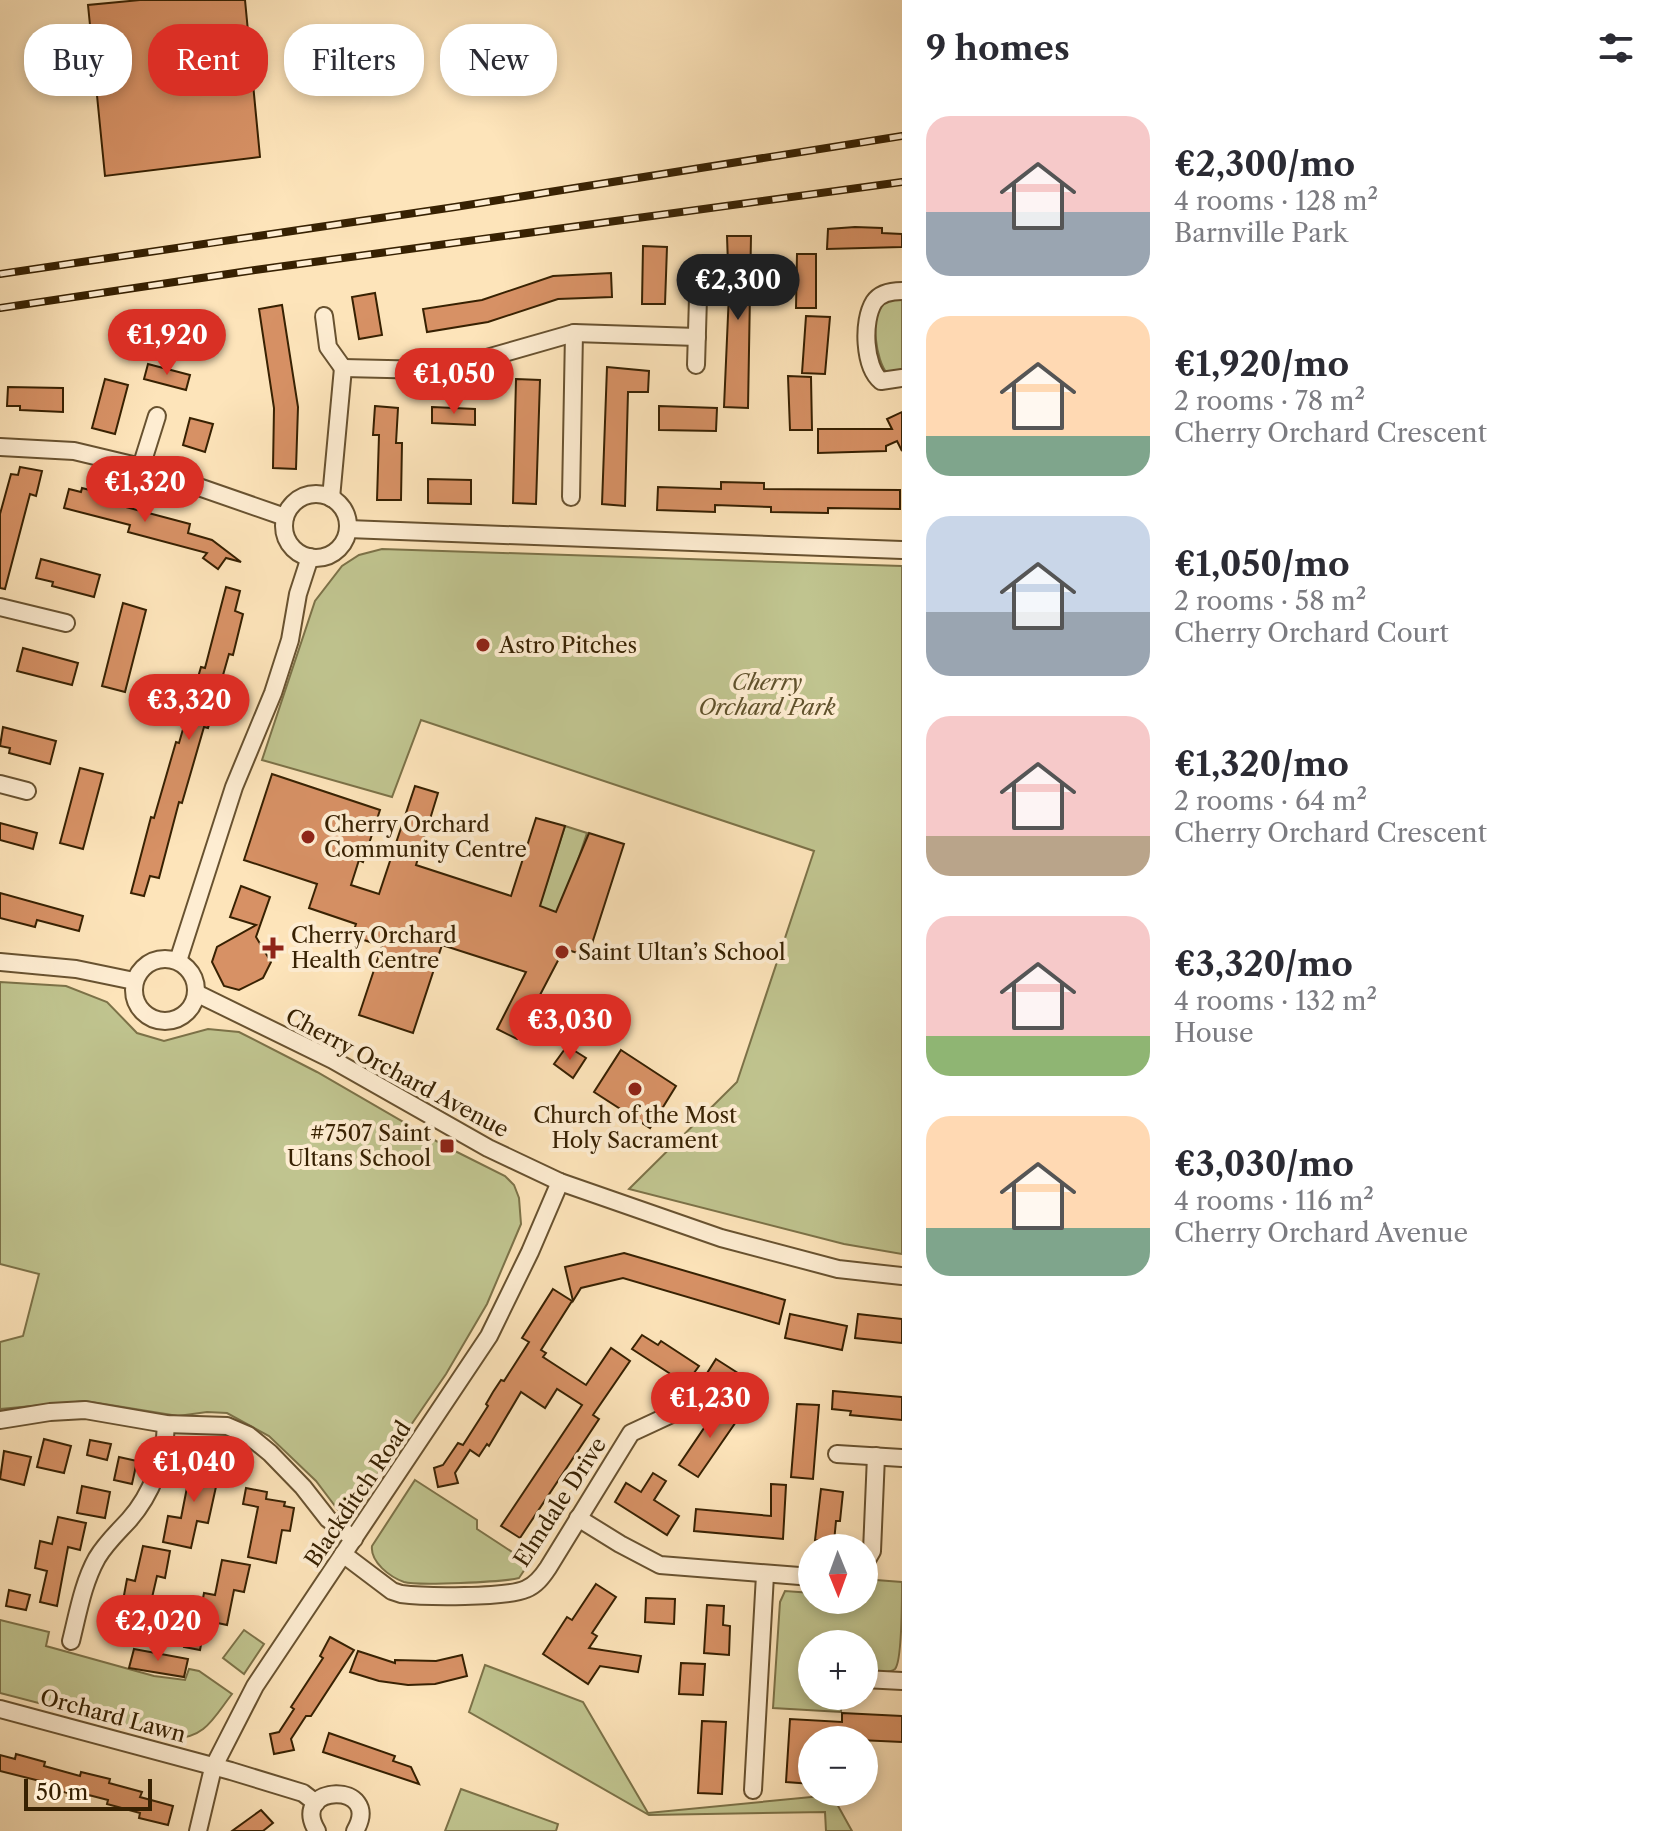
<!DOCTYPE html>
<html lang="en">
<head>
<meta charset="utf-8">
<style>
	body { margin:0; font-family:"Libre Caslon Text",serif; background:#f2f2f3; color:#2b2b33; height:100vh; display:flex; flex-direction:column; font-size:30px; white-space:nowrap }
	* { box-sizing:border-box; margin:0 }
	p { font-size:26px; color:#7c7c81 }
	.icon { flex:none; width:44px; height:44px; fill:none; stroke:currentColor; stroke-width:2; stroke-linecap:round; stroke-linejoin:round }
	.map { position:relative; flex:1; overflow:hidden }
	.sheet { display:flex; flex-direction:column; background:#fff; width:760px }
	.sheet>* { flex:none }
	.banner { position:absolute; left:24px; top:24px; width:758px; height:72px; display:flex; gap:16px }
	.needle { width:52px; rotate:179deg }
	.fabs { position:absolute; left:798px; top:1534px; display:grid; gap:16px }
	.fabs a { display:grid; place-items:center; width:80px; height:80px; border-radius:50%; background:#fff; box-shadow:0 4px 12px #0003; font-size:40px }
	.scale { position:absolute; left:24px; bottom:20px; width:128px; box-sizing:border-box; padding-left:8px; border:4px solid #372102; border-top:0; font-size:22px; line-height:28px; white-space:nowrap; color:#372102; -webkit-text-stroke:6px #feedd2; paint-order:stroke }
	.price { position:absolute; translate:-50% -68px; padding:0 18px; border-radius:28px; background:#d93025; color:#fff; font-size:26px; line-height:52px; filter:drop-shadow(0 2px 4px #0008) }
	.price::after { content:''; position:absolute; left:50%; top:48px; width:24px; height:18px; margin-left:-12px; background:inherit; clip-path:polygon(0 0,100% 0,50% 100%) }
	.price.selected { background:#222; color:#fff }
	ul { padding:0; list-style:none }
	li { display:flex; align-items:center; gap:24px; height:200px; padding:0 24px }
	li span { display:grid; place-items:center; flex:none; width:224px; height:160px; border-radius:24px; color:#555 }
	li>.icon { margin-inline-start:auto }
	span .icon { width:96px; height:96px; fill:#fffc; stroke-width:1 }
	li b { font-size:34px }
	h2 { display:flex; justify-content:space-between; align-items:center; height:96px; padding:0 24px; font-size:34px }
	.pill { padding:0 28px; border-radius:32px; background:#fff; box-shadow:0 4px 12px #0003; font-size:28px; line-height:72px }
	.pill.selected { background:#d93025; color:#fff }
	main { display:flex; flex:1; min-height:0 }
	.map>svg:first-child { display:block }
	.green { fill:#c0c48f; stroke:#7c7248; stroke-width:2 }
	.building { fill:#d79165; stroke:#372102; stroke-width:2 }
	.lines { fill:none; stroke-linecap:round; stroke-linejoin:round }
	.street-casing { stroke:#685230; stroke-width:20 }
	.street { stroke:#feedd2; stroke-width:16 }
	.rail-casing { stroke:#372102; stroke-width:8 }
	.rail { stroke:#feedd2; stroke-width:5; stroke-dasharray:15; stroke-linecap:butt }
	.poi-dot { fill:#8f2418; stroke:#feedd2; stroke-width:3 }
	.labels { text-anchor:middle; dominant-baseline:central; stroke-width:8; stroke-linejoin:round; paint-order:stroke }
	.poi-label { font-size:22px; fill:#372102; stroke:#feedd2; text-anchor:start }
	.park-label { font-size:22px; font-style:italic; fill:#60522c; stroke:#feedd2 }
	.street-label { font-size:22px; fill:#372102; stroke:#feedd2 }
</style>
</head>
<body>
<main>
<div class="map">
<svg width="902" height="1831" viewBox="0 0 902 1831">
	<rect width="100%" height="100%" fill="#fde4ba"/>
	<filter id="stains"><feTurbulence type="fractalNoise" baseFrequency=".0025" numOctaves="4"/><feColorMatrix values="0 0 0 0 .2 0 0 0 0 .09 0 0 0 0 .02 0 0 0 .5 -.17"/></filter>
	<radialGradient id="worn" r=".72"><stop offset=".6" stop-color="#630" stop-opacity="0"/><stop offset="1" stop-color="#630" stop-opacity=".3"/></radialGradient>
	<g class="green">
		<path d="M 894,299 L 902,299 L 902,371 L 887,373 C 876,361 870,317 882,305 C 884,302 890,300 894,299 Z"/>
		<path d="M 382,549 L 902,566 L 902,1254 L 844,1244 L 629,1189 L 737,1082 L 814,851 L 421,720 L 392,797 L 262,760 L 315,601 L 342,566 L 359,555 Z"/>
		<path d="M 565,826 L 587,833 L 553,935 L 538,910 Z"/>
		<path d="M 0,982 L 66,986 L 107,1002 L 137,1033 L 164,1041 L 208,1029 L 239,1032 L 317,1072 L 445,1146 L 505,1176 L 514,1185 L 519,1198 L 521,1224 L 487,1304 L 446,1374 L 352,1511 L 346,1513 L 338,1510 L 316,1481 L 269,1436 L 227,1413 L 207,1412 L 178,1416 L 86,1401 L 0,1409 L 0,1342 L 23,1336 L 39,1274 L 0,1264 Z"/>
		<path d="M 415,1480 L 477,1520 L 477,1529 L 529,1563 L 519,1578 C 504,1582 417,1586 404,1582 C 390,1577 370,1562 372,1546 Z"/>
		<path d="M 876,1580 L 902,1582 C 902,1597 902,1661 895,1669 C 887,1675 873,1671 864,1671 L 864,1644 L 812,1644 L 812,1696 L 842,1696 L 841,1712 L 773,1708 L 780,1602 L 785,1591 L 812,1593 L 812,1600 L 864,1600 L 864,1589 Z"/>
		<path d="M 0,1620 L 49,1632 L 46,1646 L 154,1676 L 185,1680 L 189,1669 L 199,1671 L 232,1694 C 214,1717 205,1739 173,1738 L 0,1693 Z"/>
		<path d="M 244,1630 L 264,1644 L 244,1674 L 223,1658 Z"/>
		<path d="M 485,1665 L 583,1702 L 648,1813 L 832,1795 L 852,1831 L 826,1831 L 825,1812 L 649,1815 L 469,1712 Z"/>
		<path d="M 461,1789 L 558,1824 L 556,1831 L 445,1831 Z"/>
	</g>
	<g class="building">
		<path d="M 140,0 L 245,0 L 260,157 L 105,176 L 88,5 Z"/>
		<path d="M 855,227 L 882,228 L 882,233 L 902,234 L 902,247 L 827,249 L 828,229 Z"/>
		<path d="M 727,236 L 751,236 L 748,408 L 724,407 L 729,293 Z"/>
		<path d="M 643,246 L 667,247 L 665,304 L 642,304 Z"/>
		<path d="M 797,254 L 816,254 L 816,308 L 796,308 Z"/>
		<path d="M 611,273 L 612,297 L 558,299 L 488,322 L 427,332 L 423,309 L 482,300 L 553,276 Z"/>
		<path d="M 375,293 L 382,335 L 359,339 L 352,297 Z"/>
		<path d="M 282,305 L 298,407 L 296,469 L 273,468 L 274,408 L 259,309 Z"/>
		<path d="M 806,316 L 830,317 L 825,374 L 802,373 Z"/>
		<path d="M 148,364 L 190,375 L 186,390 L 144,379 Z"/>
		<path d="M 607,367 L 649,371 L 648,392 L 628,392 L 625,506 L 602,504 Z"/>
		<path d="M 788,376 L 811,377 L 812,430 L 790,430 Z"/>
		<path d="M 105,379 L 128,385 L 115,434 L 92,428 Z"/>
		<path d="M 516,379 L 540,380 L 536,504 L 513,503 Z"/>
		<path d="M 8,387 L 63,388 L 63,412 L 20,410 L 20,406 L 7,406 Z"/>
		<path d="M 375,406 L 398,408 L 396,443 L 402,443 L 401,500 L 377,500 L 379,435 L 373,435 Z"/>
		<path d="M 659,406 L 717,408 L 716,431 L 659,430 Z"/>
		<path d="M 432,407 L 475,409 L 475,425 L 432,423 Z"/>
		<path d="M 902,412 L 902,451 L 897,441 L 886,446 L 886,451 L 818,453 L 818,429 L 892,429 L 887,419 Z"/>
		<path d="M 190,418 L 213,424 L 205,452 L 183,445 Z"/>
		<path d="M 20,467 L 42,471 L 36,496 L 30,494 L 5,589 L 0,588 L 0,514 L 11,474 L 18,475 Z"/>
		<path d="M 428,479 L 471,480 L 471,504 L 428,503 Z"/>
		<path d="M 721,482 L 764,483 L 764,489 L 900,490 L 900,509 L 828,508 L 828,513 L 771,512 L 771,507 L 715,505 L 715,512 L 657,510 L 658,487 L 721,489 Z"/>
		<path d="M 82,488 L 124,499 L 122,506 L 190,524 L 188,533 L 212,540 L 241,562 L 226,558 L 218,569 L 203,558 L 207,553 L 128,532 L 130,525 L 64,508 L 69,489 L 81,492 Z"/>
		<path d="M 41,559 L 100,575 L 94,597 L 52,586 L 53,582 L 36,578 Z"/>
		<path d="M 226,587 L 240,591 L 235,611 L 243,614 L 233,655 L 229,654 L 208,728 L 204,727 L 182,803 L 179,802 L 159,878 L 150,876 L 144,896 L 131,893 L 151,817 L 154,818 L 176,742 L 179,743 L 201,667 L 205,668 Z"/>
		<path d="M 123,603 L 146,610 L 125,692 L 102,686 Z"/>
		<path d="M 23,648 L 78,663 L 72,685 L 17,671 Z"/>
		<path d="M 3,727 L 56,741 L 50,764 L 9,753 L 10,748 L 0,746 Z"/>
		<path d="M 80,768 L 103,774 L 83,849 L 60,843 Z"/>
		<path d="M 272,774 L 380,810 L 363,862 L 359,860 L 351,885 L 379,894 L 415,786 L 438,793 L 416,865 L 511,896 L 536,818 L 565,826 L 540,906 L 556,912 L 589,833 L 624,844 L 588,956 L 564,949 L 517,1039 L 497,1029 L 526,972 L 442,945 L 413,1033 L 359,1015 L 382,946 L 352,936 L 356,924 L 309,908 L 317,884 L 244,860 Z"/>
		<path d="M 0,823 L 37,833 L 33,849 L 0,840 Z"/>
		<path d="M 241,886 L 270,897 L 256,937 L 271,962 L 263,978 L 239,990 L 224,986 L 212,962 L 217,947 L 256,925 L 230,917 Z"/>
		<path d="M 0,893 L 83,916 L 79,931 L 37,920 L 35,927 L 0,918 Z"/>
		<path d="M 567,1046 L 586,1058 L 573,1078 L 554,1064 Z"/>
		<path d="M 621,1050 L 676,1086 L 650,1128 L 594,1092 Z"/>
		<path d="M 624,1253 L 785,1300 L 779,1324 L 623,1278 L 581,1288 L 573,1301 L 565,1267 Z"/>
		<path d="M 553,1289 L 572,1301 L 541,1350 L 546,1353 L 543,1357 L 586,1385 L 611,1348 L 630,1361 L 593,1415 L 599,1419 L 520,1538 L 501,1526 L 582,1405 L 557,1389 L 545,1408 L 521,1392 L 489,1446 L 487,1444 L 479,1456 L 470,1450 L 455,1473 L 458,1483 L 438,1487 L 434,1468 L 443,1465 L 458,1443 L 463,1445 L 488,1406 L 486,1404 L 493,1392 L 501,1380 L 504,1381 L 529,1342 L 522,1338 Z"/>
		<path d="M 790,1314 L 847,1326 L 842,1350 L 785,1338 Z"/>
		<path d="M 858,1314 L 902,1319 L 902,1343 L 855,1338 Z"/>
		<path d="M 642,1335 L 658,1345 L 661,1341 L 699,1366 L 686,1384 L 632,1349 Z"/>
		<path d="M 716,1359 L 741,1375 L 729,1394 L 704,1378 Z"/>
		<path d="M 833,1391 L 902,1397 L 902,1420 L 850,1415 L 851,1411 L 832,1409 Z"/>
		<path d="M 721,1403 L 740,1416 L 698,1477 L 679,1465 Z"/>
		<path d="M 797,1404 L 819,1405 L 813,1479 L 791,1477 Z"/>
		<path d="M 44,1439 L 71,1446 L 64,1473 L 37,1467 Z"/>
		<path d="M 90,1440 L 111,1444 L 107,1460 L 87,1455 Z"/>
		<path d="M 4,1451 L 31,1457 L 24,1485 L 0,1479 Z"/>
		<path d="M 119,1457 L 137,1461 L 132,1484 L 114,1480 Z"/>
		<path d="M 223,1457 L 244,1461 L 241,1477 L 220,1473 Z"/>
		<path d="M 202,1460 L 221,1464 L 208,1523 L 197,1521 L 191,1548 L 163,1542 L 168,1516 L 181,1518 L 192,1462 L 202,1464 Z"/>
		<path d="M 653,1473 L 666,1481 L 654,1500 L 679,1516 L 667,1535 L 615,1502 L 626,1483 L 641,1492 Z"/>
		<path d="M 771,1484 L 786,1485 L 783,1539 L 694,1531 L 696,1509 L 771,1516 Z"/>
		<path d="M 82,1486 L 110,1492 L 105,1518 L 77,1513 Z"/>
		<path d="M 246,1488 L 267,1492 L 266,1499 L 285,1502 L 284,1506 L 294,1508 L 290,1531 L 282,1530 L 276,1563 L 248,1557 L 258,1507 L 243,1504 Z"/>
		<path d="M 821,1489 L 843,1492 L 840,1521 L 836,1521 L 834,1542 L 815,1540 Z"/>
		<path d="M 58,1517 L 86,1523 L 80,1550 L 68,1547 L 57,1606 L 40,1602 L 47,1571 L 35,1568 L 40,1541 L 52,1544 Z"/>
		<path d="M 143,1546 L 170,1551 L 165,1578 L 157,1576 L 142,1641 L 126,1637 L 132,1608 L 122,1606 L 127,1579 L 135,1581 Z"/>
		<path d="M 222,1560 L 250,1565 L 244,1592 L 234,1590 L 227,1625 L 199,1619 L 204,1593 L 215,1595 Z"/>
		<path d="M 596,1584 L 616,1597 L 592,1633 L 597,1636 L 589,1648 L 641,1656 L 638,1672 L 600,1666 L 588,1684 L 543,1654 L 567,1617 L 572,1620 Z"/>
		<path d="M 9,1590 L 30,1595 L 26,1610 L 6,1606 Z"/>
		<path d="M 646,1598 L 675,1599 L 674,1624 L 645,1622 Z"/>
		<path d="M 707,1605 L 724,1606 L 723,1625 L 730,1626 L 729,1655 L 704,1653 Z"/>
		<path d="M 188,1626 L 204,1629 L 200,1650 L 184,1647 Z"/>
		<path d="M 330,1637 L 354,1650 L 311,1716 L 306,1716 L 291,1739 L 294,1750 L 274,1754 L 270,1734 L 279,1732 L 294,1709 L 291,1707 L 323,1658 L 320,1656 Z"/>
		<path d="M 134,1649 L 188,1659 L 184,1677 L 129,1668 Z"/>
		<path d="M 358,1651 L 395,1663 L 395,1660 L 436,1661 L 462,1655 L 467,1676 L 435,1684 L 408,1685 L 379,1681 L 350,1672 Z"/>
		<path d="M 681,1663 L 705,1664 L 703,1695 L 679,1694 Z"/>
		<path d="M 842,1713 L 902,1716 L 902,1742 L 816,1738 L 812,1740 L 812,1784 L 786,1782 L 790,1719 L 842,1722 Z"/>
		<path d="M 702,1721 L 726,1722 L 722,1794 L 698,1793 Z"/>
		<path d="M 329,1733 L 395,1756 L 393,1761 L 411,1767 L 419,1784 L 323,1752 Z"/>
		<path d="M 16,1754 L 45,1762 L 44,1766 L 80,1776 L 81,1772 L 110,1779 L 109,1783 L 142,1792 L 140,1797 L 173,1806 L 168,1825 L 139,1818 L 140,1813 L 107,1804 L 108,1800 L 73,1791 L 72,1794 L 43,1787 L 44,1782 L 0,1771 L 0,1755 L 15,1759 Z"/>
		<path d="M 261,1810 L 273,1823 L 263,1831 L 232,1831 Z"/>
	</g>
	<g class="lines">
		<defs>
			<g id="street">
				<path d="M 902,291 C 892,291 880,293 874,302 C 862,321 864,367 881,381 L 902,378"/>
				<path d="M 324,316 L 328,347 L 343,368"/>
				<path d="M 696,365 L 699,264"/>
				<path d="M 343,368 L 431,370 L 483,359 L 574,333 L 697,337"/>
				<path d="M 0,447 L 74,451 L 141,467 L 285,517"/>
				<path d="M 141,467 L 157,416"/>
				<circle cx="316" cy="526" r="32"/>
				<path d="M 571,497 L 574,333"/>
				<path d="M 331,498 L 343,368"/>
				<path d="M 348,529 L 902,550"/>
				<path d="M 0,607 L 66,623"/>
				<path d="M 0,784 L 27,791"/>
				<circle cx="165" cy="990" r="31"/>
				<path d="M 178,961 L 234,787 L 273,693 L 290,640 L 298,594 L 310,557"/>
				<path d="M 0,962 L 76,969 L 134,981"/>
				<path d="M 196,993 L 333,1060 L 488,1148 L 560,1182 L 721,1238 L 838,1269 L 902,1276"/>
				<path d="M 0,1420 L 50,1412 L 85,1410 L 166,1424 L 227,1426 L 248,1435 L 270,1453 L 303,1487 L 328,1519 L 354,1539"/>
				<path d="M 837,1454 L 902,1458"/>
				<path d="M 578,1518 L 620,1544 L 660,1565 L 812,1577"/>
				<path d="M 343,1554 L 392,1591 L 401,1594 C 424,1597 506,1598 526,1589 C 536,1585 542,1577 548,1568 L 631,1433 L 674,1413"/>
				<path d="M 864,1565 L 872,1551 L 876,1456"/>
				<path d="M 71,1641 C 78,1613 83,1583 97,1558 C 106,1543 117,1533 129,1520 C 152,1494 165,1458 166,1424"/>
				<path d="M 864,1679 L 902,1681"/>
				<path d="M 0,1709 L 231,1771 L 303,1793 L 316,1803"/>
				<path d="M 753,1790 L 765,1575"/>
				<path d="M 198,1831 L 213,1768 L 255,1686 L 489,1336 L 530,1252 L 560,1182"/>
				<path d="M 317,1831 C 288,1783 384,1781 355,1831"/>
			</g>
		</defs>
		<use href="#street" class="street-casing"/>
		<use href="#street" class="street"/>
		<defs>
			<g id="rail">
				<path d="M 0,274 L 455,207 L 902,136"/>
				<path d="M 0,308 L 255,270 L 902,182"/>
			</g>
		</defs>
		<use href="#rail" class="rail-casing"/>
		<use href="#rail" class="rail"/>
	</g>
	<g class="poi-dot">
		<circle cx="483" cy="645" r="8"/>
		<circle cx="308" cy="837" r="8"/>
		<path d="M269 936h8v8h8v8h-8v8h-8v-8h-8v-8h8z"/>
		<circle cx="562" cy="952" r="8"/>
		<circle cx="635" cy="1089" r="8"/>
		<rect x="439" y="1138" width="16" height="16" rx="4"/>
	</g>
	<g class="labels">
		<g class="poi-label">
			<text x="499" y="645">Astro Pitches</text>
			<text x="324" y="824">Cherry Orchard<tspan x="324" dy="25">Community Centre</tspan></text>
			<text x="291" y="935">Cherry Orchard<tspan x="291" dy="25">Health Centre</tspan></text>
			<text x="578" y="952">Saint Ultan’s School</text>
			<text x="635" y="1115" text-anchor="middle">Church of the Most<tspan x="635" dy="25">Holy Sacrament</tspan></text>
			<text x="431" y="1133" text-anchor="end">#7507 Saint<tspan x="431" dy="25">Ultans School</tspan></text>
		</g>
		<g class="park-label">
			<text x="767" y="682">Cherry<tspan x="767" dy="25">Orchard Park</tspan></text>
		</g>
		<g class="street-label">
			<text transform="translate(397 1073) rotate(28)">Cherry Orchard Avenue</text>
			<text transform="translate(358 1494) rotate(-56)">Blackditch Road</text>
			<text transform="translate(560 1502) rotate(-57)">Elmdale Drive</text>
			<text transform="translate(113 1716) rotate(15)">Orchard Lawn</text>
		</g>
	</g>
	<rect width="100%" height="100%" filter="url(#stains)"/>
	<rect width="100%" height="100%" fill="url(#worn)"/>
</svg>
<div class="fabs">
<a><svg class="needle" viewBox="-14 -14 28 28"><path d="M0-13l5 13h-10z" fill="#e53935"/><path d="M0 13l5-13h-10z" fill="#7c7c81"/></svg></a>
<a>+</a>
<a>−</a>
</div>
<div class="scale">50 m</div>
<b class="price selected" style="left:738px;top:322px">€2,300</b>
<b class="price" style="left:167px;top:377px">€1,920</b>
<b class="price" style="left:454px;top:416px">€1,050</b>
<b class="price" style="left:145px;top:524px">€1,320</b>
<b class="price" style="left:189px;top:742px">€3,320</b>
<b class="price" style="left:570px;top:1062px">€3,030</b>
<b class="price" style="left:710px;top:1440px">€1,230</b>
<b class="price" style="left:194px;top:1504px">€1,040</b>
<b class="price" style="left:158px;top:1663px">€2,020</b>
<div class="banner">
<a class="pill">Buy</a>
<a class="pill selected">Rent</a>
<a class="pill">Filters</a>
<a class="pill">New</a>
</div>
</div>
<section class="sheet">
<h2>9 homes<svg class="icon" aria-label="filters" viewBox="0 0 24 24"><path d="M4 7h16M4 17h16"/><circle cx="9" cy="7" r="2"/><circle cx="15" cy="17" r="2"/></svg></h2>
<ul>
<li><span style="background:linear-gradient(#f6c9c9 60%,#9aa5b1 0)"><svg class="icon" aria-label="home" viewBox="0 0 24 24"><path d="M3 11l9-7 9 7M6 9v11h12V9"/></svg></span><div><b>€2,300/mo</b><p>4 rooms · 128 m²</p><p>Barnville Park</p></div></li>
<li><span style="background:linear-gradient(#ffd9b3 75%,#7fa58c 0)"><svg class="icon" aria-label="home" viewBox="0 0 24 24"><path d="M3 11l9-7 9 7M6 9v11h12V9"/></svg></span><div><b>€1,920/mo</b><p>2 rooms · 78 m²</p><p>Cherry Orchard Crescent</p></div></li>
<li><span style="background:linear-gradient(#c9d6e8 60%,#9aa5b1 0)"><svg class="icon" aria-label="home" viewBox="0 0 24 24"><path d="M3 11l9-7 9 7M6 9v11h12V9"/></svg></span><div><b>€1,050/mo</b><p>2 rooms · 58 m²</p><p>Cherry Orchard Court</p></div></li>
<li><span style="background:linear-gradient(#f6c9c9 75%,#b9a48a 0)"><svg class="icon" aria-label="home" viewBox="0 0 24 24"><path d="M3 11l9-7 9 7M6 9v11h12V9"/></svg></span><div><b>€1,320/mo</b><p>2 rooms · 64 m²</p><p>Cherry Orchard Crescent</p></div></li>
<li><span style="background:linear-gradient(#f6c9c9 75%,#8fb573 0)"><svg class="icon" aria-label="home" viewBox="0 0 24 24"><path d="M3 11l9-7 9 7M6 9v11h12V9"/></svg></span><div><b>€3,320/mo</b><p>4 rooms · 132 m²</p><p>House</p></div></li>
<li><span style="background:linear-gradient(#ffd9b3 70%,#7fa58c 0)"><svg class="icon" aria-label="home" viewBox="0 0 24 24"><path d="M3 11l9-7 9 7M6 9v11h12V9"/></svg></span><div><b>€3,030/mo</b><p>4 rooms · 116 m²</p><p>Cherry Orchard Avenue</p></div></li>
</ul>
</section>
</main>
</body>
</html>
